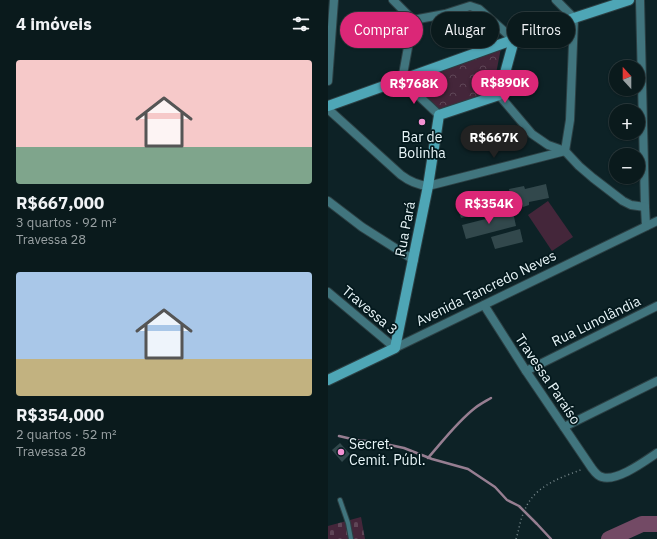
<!DOCTYPE html>
<html lang="pt">
<head>
<meta charset="utf-8">
<style>
	body { margin:0; font-family:"IBM Plex Sans",sans-serif; background:#132325; color:#f1f3f6; height:100vh; display:flex; flex-direction:column; font-size:15px; white-space:nowrap }
	* { box-sizing:border-box; margin:0 }
	p { font-size:13px; color:#99a1a3 }
	.icon { flex:none; width:22px; height:22px; fill:none; stroke:currentColor; stroke-width:2; stroke-linecap:round; stroke-linejoin:round }
	.map { position:relative; flex:1; overflow:hidden }
	.drawer { display:flex; flex-direction:column; background:#0a1a1c; width:328px }
	.drawer>* { flex:none }
	.banner { position:absolute; left:12px; top:12px; width:257px; height:36px; display:flex; gap:8px }
	.needle { width:26px; rotate:339deg }
	.fabs { position:absolute; left:281px; top:60px; display:grid; gap:8px }
	.fabs a { display:grid; place-items:center; width:36px; height:36px; border-radius:50%; background:#0a1a1c; box-shadow:0 1px 3px #0004,0 0 0 1px #2a383b; font-size:20px }
	.price { position:absolute; translate:-50% -34px; padding:0 9px; border-radius:14px; background:#db2777; color:#fff; font-size:13px; line-height:26px; filter:drop-shadow(0 1px 2px #0008) }
	.price::after { content:''; position:absolute; left:50%; top:24px; width:12px; height:9px; margin-left:-6px; background:inherit; clip-path:polygon(0 0,100% 0,50% 100%) }
	.price.active { background:#222; color:#fff }
	ul { padding:0; list-style:none }
	li { display:grid; align-content:center; gap:8px; height:212px; padding:0 16px }
	li span { display:grid; place-items:center; height:124px; border-radius:4px; color:#555 }
	li>.icon { margin-inline-start:auto }
	span .icon { width:72px; height:72px; fill:#fffc; stroke-width:1 }
	li b { font-size:17px }
	h2 { display:flex; justify-content:space-between; align-items:center; height:48px; padding:0 16px; font-size:17px }
	.pill { padding:0 14px; border-radius:18px; background:#0a1a1c; box-shadow:0 1px 3px #0004,0 0 0 1px #2a383b; font-size:14px; line-height:36px }
	.pill.active { background:#db2777; color:#fff }
	main { display:flex; flex:1; min-height:0 }
	.map>svg:first-child { display:block }
	.cemetery { fill:url(#cemetery-stones) }
	.park { fill:url(#park-crowns) }
	.garden { fill:#44263a }
	.lines { fill:none; stroke-linecap:round; stroke-linejoin:round }
	.stream { stroke:#967e91; stroke-width:2.5 }
	.river { stroke:#734a65; stroke-width:16 }
	.building { fill:#32484c }
	.lane-casing { stroke:#2c4044; stroke-width:6 }
	.street-casing { stroke:#2c4044; stroke-width:10 }
	.secondary-casing { stroke:#2c4044; stroke-width:12 }
	.path { stroke:#798a8e; stroke-width:1.5; stroke-dasharray:1 3; stroke-linecap:butt }
	.lane { stroke:#41757e; stroke-width:4 }
	.street { stroke:#41757e; stroke-width:8 }
	.secondary { stroke:#4ea6b6; stroke-width:10 }
	.poi-dot { fill:#f491d3; stroke:#04191d; stroke-width:1.5 }
	.labels { text-anchor:middle; dominant-baseline:central; stroke-width:3.5; stroke-linejoin:round; paint-order:stroke }
	.poi-label { font-size:14px; fill:#e9f6f9; stroke:#04191d }
	.street-label { font-size:14px; fill:#e9f6f9; stroke:#04191d }
</style>
</head>
<body>
<main>
<section class="drawer">
<h2>4 imóveis<svg class="icon" aria-label="filters" viewBox="0 0 24 24"><path d="M4 7h16M4 17h16"/><circle cx="9" cy="7" r="2"/><circle cx="15" cy="17" r="2"/></svg></h2>
<ul>
<li><span style="background:linear-gradient(#f6c9c9 70%,#7fa58c 0)"><svg class="icon" aria-label="home" viewBox="0 0 24 24"><path d="M3 11l9-7 9 7M6 9v11h12V9"/></svg></span><div><b>R$667,000</b><p>3 quartos · 92 m²</p><p>Travessa 28</p></div></li>
<li><span style="background:linear-gradient(#a9c7e8 70%,#c2b280 0)"><svg class="icon" aria-label="home" viewBox="0 0 24 24"><path d="M3 11l9-7 9 7M6 9v11h12V9"/></svg></span><div><b>R$354,000</b><p>2 quartos · 52 m²</p><p>Travessa 28</p></div></li>
</ul>
</section>
<div class="map">
<svg width="329" height="539" viewBox="0 0 329 539">
	<defs>
		<pattern id="cemetery-stones" width="16" height="16" patternUnits="userSpaceOnUse"><rect width="16" height="16" fill="#44263a"/><path d="M2 7V4a2 2 0 0 1 4 0v3zM10 15v-3a2 2 0 0 1 4 0v3z" fill="#5f4657"/></pattern>
		<pattern id="park-crowns" width="20" height="18" patternUnits="userSpaceOnUse"><rect width="20" height="18" fill="#44263a"/><path d="M2 6a3 3 0 1 1 6 0M12 15a3 3 0 1 1 6 0" fill="none" stroke="#5f4657"/></pattern>
	</defs>
	<rect width="100%" height="100%" fill="#0d2226"/>
	<path class="cemetery" d="M 33,517 L 37,539 L 0,539 L 0,526 Z"/>
	<path class="park" d="M 173,48 L 164,94 L 112,112 L 77,81 Z"/>
	<path class="garden" d="M 220,201 L 245,237 L 224,251 L 200,215 Z"/>
	<g class="lines">
		<g class="stream">
			<path d="M 11,436 L 28,440 L 48,442 L 76,448 L 104,459 L 140,469 L 167,487 L 179,500 L 191,506 L 209,524 L 223,539"/>
			<path d="M 100,458 C 115,441 129,422 147,408 C 152,404 158,401 163,398"/>
		</g>
		<path class="river" d="M 281,539 L 314,524 L 329,524"/>
	</g>
	<g class="building">
		<path d="M 218,184 L 221,198 L 201,202 L 201,205 L 195,207 L 194,204 L 133,218 L 129,205 L 182,193 L 181,189 L 196,186 L 197,189 Z"/>
		<path d="M 185,212 L 188,226 L 138,239 L 134,225 Z"/>
		<path d="M 192,229 L 195,242 L 167,249 L 163,237 Z"/>
		<path d="M 12,443 L 22,454 L 14,462 L 4,450 Z"/>
	</g>
	<g class="lines">
		<defs>
			<path id="lane" d="M 12,500 L 20,523 L 23,539"/>
			<g id="street">
				<path d="M 65,0 L 85,20"/>
				<path d="M 312,0 L 317,207 L 318,226"/>
				<path d="M 0,81 L 6,0"/>
				<path d="M 171,95 L 204,134 L 220,145 L 237,151 L 251,166 L 265,178 L 295,201 L 303,205 L 317,207"/>
				<path d="M 0,109 L 73,175 C 81,181 90,185 100,186 L 237,151 L 242,120 L 246,18 L 228,0"/>
				<path d="M 111,115 L 74,80 L 85,20 L 117,14 L 142,6 L 151,9 L 186,40"/>
				<path d="M 0,201 L 34,227 L 86,260"/>
				<path d="M 0,292 L 67,348 L 329,221"/>
				<path d="M 156,305 L 198,371 L 263,467 C 266,471 269,476 274,477 C 289,482 317,461 329,453"/>
				<path d="M 198,371 L 329,306"/>
				<path d="M 236,427 L 329,381"/>
			</g>
			<g id="secondary">
				<path d="M 0,106 L 246,18 L 301,0"/>
				<path d="M 0,380 L 67,348 L 100,186 L 111,115 L 171,95 L 186,40"/>
			</g>
		</defs>
		<use href="#lane" class="lane-casing"/>
		<use href="#street" class="street-casing"/>
		<use href="#secondary" class="secondary-casing"/>
		<path class="path" d="M 188,539 C 191,530 192,520 196,512 C 205,486 232,478 255,469"/>
		<use href="#lane" class="lane"/>
		<use href="#street" class="street"/>
		<use href="#secondary" class="secondary"/>
	</g>
	<g class="poi-dot">
		<circle cx="94" cy="122" r="4"/>
		<circle cx="13" cy="452" r="4"/>
	</g>
	<g class="labels">
		<g class="poi-label">
			<text x="94" y="137">Bar de<tspan x="94" dy="16">Bolinha</tspan></text>
			<text x="21" y="444" text-anchor="start">Secret.<tspan x="21" dy="16">Cemit. Públ.</tspan></text>
		</g>
		<g class="street-label">
			<text transform="translate(77 229) rotate(-79)">Rua Pará</text>
			<text transform="translate(158 288) rotate(-26)">Avenida Tancredo Neves</text>
			<text transform="translate(42 310) rotate(40)">Travessa 3</text>
			<text transform="translate(268 321) rotate(-26)">Rua Lunolândia</text>
			<text transform="translate(220 379) rotate(56)">Travessa Paraíso</text>
		</g>
	</g>
</svg>
<div class="fabs">
<a><svg class="needle" viewBox="-14 -14 28 28"><path d="M0-13l5 13h-10z" fill="#e53935"/><path d="M0 13l5-13h-10z" fill="#99a1a3"/></svg></a>
<a>+</a>
<a>−</a>
</div>
<b class="price" style="left:177px;top:104px">R$890K</b>
<b class="price" style="left:86px;top:105px">R$768K</b>
<b class="price active" style="left:166px;top:159px">R$667K</b>
<b class="price" style="left:161px;top:225px">R$354K</b>
<div class="banner">
<a class="pill active">Comprar</a>
<a class="pill">Alugar</a>
<a class="pill">Filtros</a>
</div>
</div>
</main>
</body>
</html>
